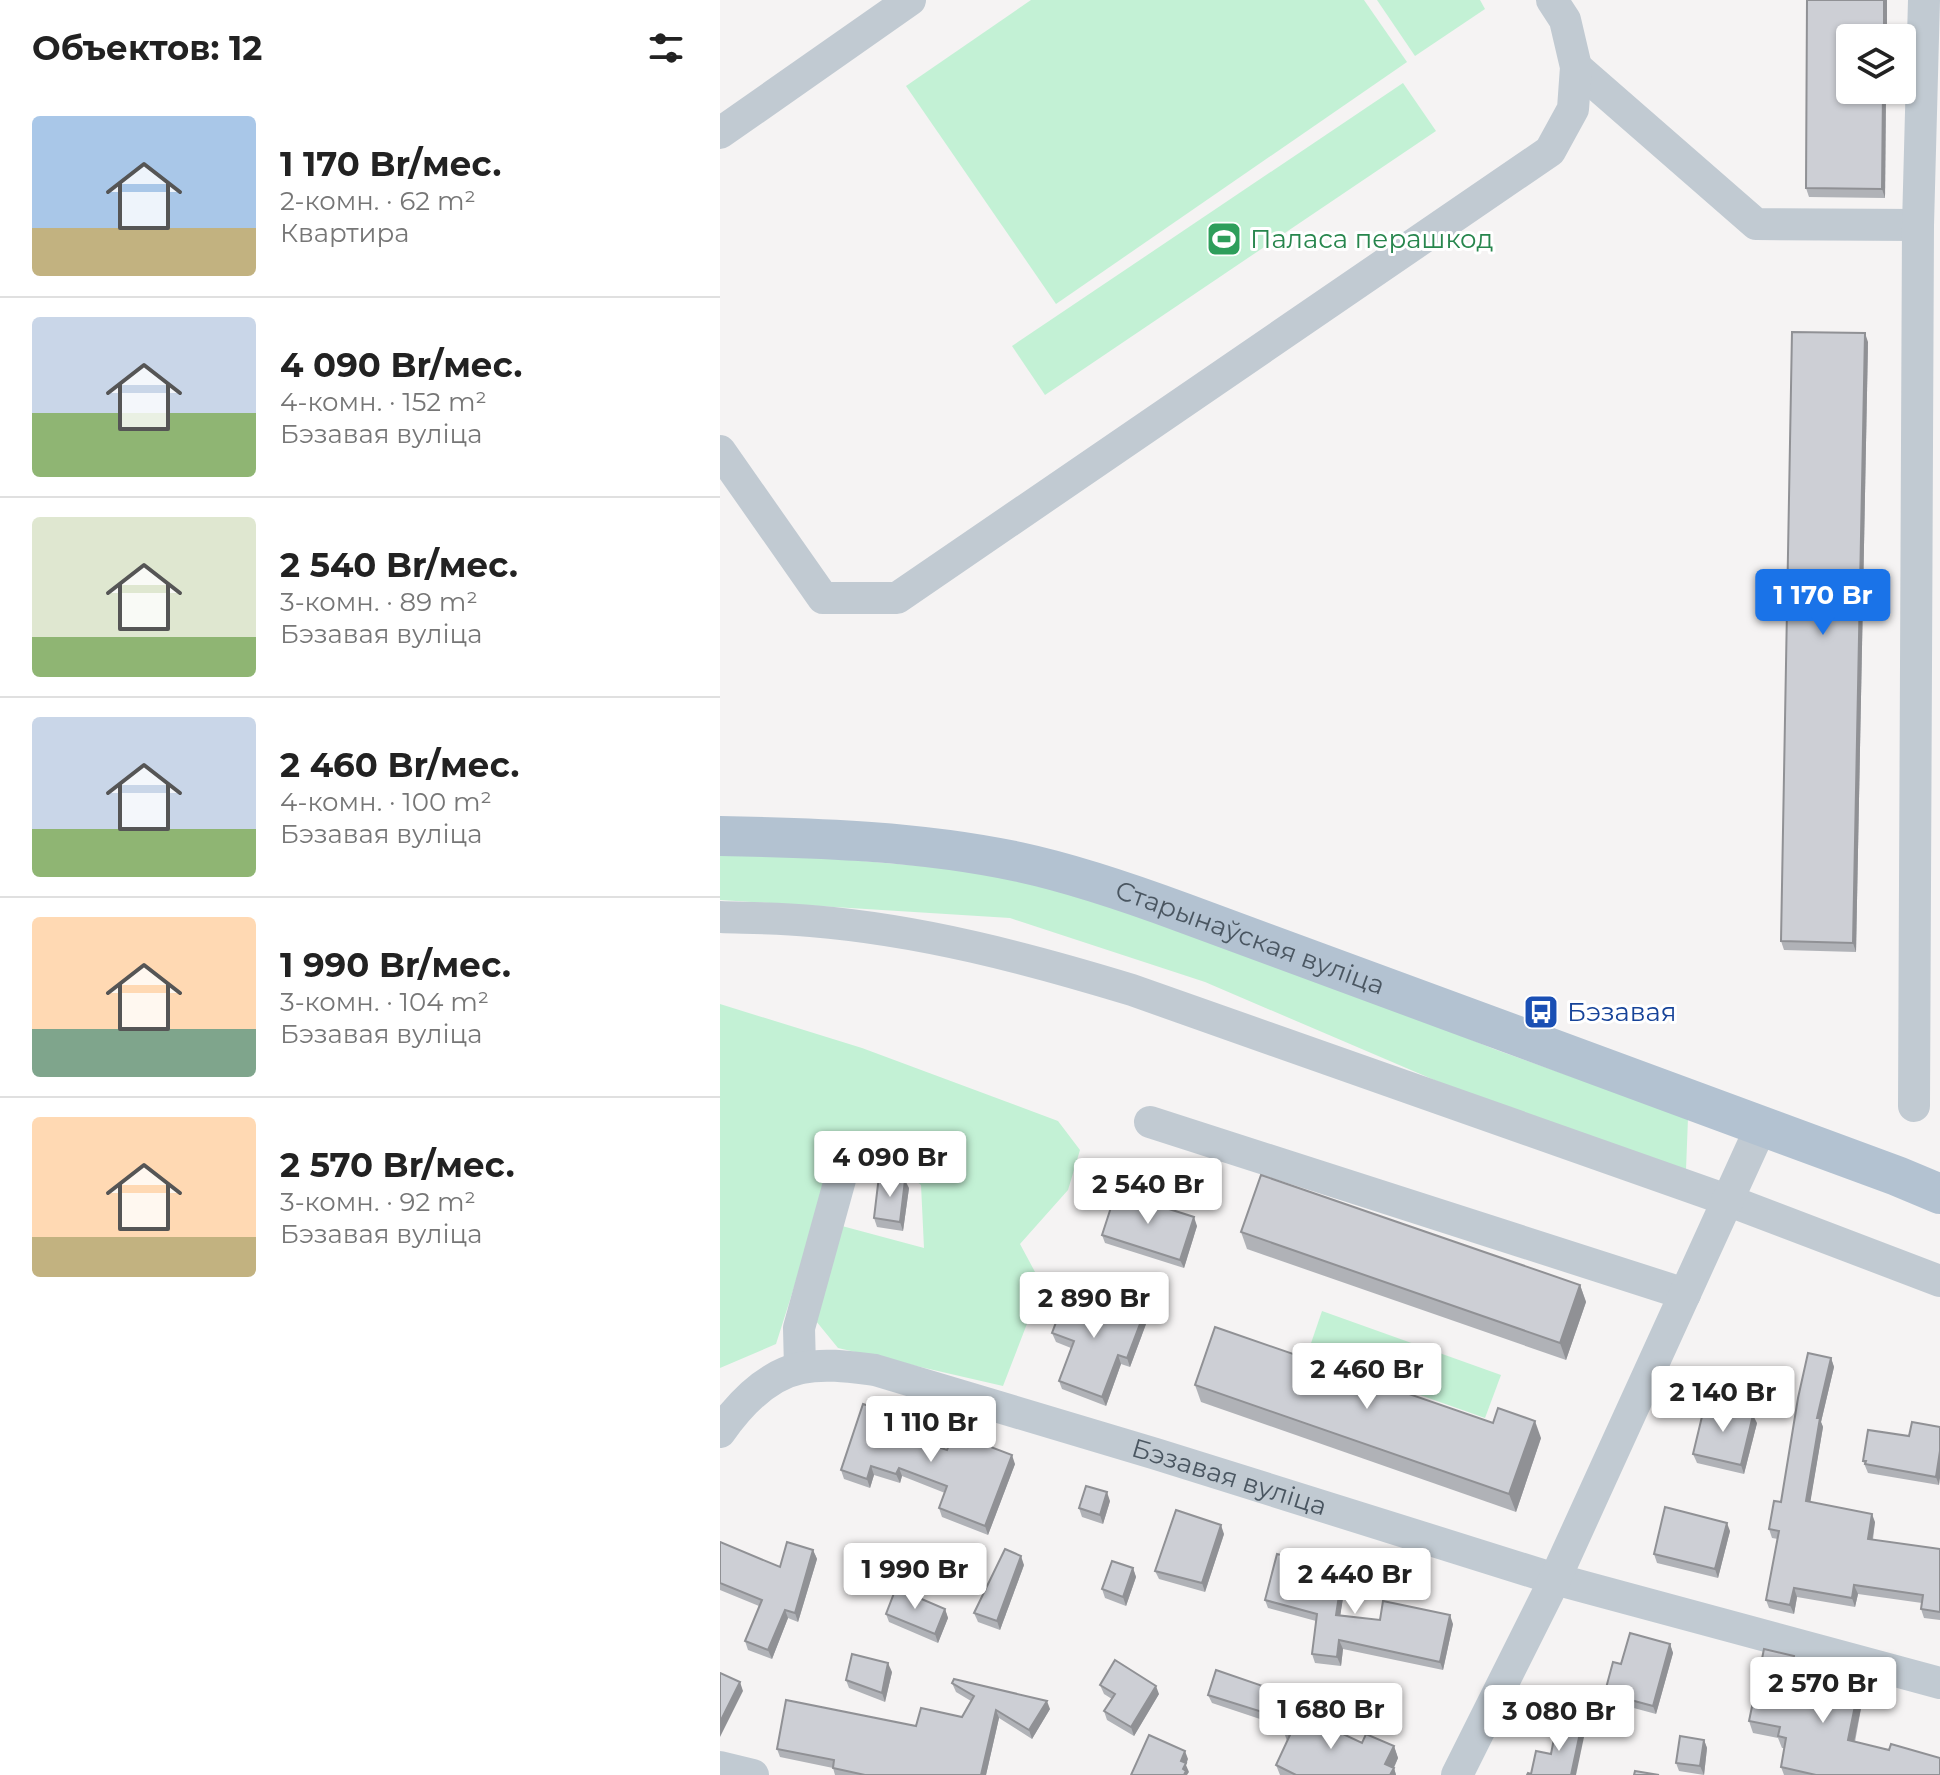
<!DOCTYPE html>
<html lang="ru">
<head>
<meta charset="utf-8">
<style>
	body { margin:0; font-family:Montserrat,sans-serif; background:#f2f2f2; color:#222; height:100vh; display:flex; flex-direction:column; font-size:30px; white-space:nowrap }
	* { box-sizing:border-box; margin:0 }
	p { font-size:26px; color:#767676 }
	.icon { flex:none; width:44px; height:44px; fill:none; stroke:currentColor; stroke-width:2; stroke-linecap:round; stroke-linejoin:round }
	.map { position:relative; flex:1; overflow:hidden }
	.sheet { display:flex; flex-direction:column; background:#fff; width:720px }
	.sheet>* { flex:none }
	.buttons { position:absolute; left:1116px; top:24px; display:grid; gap:16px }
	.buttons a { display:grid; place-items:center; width:80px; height:80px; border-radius:8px; background:#fff; box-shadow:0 2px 6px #0004; font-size:40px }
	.price { position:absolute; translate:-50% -68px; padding:0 18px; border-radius:8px; background:#fff; color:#222; font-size:26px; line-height:52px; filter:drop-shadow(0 2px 4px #0008) }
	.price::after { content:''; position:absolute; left:50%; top:48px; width:24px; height:18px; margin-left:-12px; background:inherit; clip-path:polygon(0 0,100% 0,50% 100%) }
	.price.selected { background:#1a73e8; color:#fff }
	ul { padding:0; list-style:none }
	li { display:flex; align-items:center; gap:24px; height:200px; padding:0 32px }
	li+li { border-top:2px solid #e0e0e0 }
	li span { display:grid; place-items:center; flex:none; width:224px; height:160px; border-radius:8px; color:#555 }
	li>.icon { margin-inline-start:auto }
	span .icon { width:96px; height:96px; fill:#fffc; stroke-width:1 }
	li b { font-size:34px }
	h2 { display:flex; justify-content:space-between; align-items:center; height:96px; padding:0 32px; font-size:34px }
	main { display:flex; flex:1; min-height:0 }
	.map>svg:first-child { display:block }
	.green { fill:#c3f1d5 }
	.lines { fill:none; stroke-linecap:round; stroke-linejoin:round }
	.minor { stroke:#c1cad2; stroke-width:32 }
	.major { stroke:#b3c2d1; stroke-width:40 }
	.wall { fill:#b0b2b7 }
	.shaded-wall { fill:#909195 }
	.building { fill:#cdcfd5; stroke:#909195; stroke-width:2 }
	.labels { text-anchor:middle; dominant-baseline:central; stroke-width:6; stroke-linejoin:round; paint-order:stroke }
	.leisure-label { font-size:26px; fill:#27864d; stroke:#fff; text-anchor:start }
	.street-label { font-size:26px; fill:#4a5661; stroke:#fff }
	.transit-label { font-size:26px; fill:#164399; stroke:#fff; text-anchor:start }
</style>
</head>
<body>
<main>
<section class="sheet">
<h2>Объектов: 12<svg class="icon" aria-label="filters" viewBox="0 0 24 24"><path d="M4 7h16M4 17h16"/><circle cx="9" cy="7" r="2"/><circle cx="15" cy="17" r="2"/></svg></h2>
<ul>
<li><span style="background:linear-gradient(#a9c7e8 70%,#c2b280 0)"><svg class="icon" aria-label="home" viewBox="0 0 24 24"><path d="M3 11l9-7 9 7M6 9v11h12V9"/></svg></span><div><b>1 170 Br/мес.</b><p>2-комн. · 62 m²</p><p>Квартира</p></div></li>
<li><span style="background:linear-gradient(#c9d6e8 60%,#8fb573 0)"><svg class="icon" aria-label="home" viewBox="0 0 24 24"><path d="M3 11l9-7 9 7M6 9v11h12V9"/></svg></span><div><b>4 090 Br/мес.</b><p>4-комн. · 152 m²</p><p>Бэзавая вуліца</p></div></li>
<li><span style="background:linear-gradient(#dfe7d0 75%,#8fb573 0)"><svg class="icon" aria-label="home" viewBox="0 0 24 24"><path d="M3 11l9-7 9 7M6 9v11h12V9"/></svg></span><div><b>2 540 Br/мес.</b><p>3-комн. · 89 m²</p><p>Бэзавая вуліца</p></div></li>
<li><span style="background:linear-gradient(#c9d6e8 70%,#8fb573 0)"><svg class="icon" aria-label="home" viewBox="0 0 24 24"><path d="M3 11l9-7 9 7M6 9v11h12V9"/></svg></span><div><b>2 460 Br/мес.</b><p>4-комн. · 100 m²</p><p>Бэзавая вуліца</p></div></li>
<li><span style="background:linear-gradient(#ffd9b3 70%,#7fa58c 0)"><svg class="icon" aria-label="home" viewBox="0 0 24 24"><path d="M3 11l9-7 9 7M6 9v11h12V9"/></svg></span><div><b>1 990 Br/мес.</b><p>3-комн. · 104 m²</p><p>Бэзавая вуліца</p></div></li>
<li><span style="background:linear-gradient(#ffd9b3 75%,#c2b280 0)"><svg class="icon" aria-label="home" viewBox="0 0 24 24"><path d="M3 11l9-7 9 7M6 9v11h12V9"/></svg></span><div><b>2 570 Br/мес.</b><p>3-комн. · 92 m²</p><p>Бэзавая вуліца</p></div></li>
</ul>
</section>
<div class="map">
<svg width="1220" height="1775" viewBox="0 0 1220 1775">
	<rect width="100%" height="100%" fill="#f5f3f3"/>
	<g class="green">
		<path d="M 311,0 L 644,0 L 687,62 L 336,304 L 186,86 Z"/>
		<path d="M 657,0 L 760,0 L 765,9 L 695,56 Z"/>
		<path d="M 683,83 L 716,131 L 325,395 L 292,346 Z"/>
		<path d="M 0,849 L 260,871 L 372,896 L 572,967 L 774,1049 L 968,1118 L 966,1170 L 726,1085 L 485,982 L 290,918 L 0,900 Z"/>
		<path d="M 0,1004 L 142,1048 L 338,1121 L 360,1150 L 348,1190 L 300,1244 L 322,1285 L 283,1386 L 118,1348 L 96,1321 L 122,1226 L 204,1248 L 201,1185 L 143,1140 L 122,1136 L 56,1344 L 0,1368 Z"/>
		<path d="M 602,1311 L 781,1375 L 765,1418 L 587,1355 Z"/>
	</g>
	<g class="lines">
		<g class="minor">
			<path d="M 856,67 L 1036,224 L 1198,225"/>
			<path d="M 0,133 L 190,0"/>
			<path d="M 0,451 L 103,598 L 177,598 L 830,151 L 853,109 L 856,67 L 845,20 L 832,0"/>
			<path d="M 0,917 C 30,918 61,918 91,921 C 201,930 307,958 412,990 L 1007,1200 L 1220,1281"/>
			<path d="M 1194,1106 L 1198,225 L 1204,0"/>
			<path d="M 430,1122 L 965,1294"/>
			<path d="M 80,1368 L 79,1328 L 129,1147"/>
			<path id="s1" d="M 0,1432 C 19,1405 47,1375 81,1368 C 106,1363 131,1367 155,1370 L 436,1454 L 835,1579 L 1220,1683"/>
			<path d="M 0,1767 L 33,1775"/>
			<path d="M 737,1775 L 835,1579 L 1041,1127"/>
		</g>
		<path class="major" id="s2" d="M 0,836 C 100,838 201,841 299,862 C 355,874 410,893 464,913 L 1177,1176 L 1220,1194"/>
	</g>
	<g class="wall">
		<path d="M 1130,90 L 1166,90 L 1165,198 L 1089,197 L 1086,188 Z"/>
		<path d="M 1148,342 L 1136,952 L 1064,950 L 1061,941 Z"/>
		<path d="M 189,1188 L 183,1231 L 157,1227 L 154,1218 Z"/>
		<path d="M 477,1226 L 464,1268 L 385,1243 L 382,1235 Z"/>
		<path d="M 521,1232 L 860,1285 L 866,1302 L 846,1360 L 527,1249 Z"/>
		<path d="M 426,1324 L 410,1367 L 401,1364 L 386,1406 L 342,1389 L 339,1381 L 351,1348 L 336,1342 L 332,1333 Z"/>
		<path d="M 1111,1358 L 1114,1367 L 1101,1422 L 1103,1427 L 1090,1502 L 1155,1522 L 1153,1540 L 1220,1549 L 1220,1620 L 1204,1618 L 1201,1609 L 1202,1603 L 1138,1594 L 1135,1607 L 1077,1597 L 1074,1614 L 1049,1608 L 1046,1600 L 1058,1539 L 1052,1538 L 1049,1529 L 1061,1502 Z"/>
		<path d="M 475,1385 L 773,1423 L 821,1438 L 796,1512 L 481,1402 Z"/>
		<path d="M 167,1412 L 170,1421 L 168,1430 L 227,1450 L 295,1464 L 268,1535 L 222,1517 L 219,1508 L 225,1493 L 182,1476 L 180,1483 L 154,1475 L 150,1488 L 124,1479 L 121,1470 Z"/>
		<path d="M 1037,1423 L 1024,1474 L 977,1463 L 973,1454 Z"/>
		<path d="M 1220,1427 L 1219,1485 L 1148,1473 L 1143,1461 L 1189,1436 Z"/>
		<path d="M 390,1501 L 383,1524 L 362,1517 L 359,1508 Z"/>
		<path d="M 1010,1531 L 998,1578 L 937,1563 L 934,1554 Z"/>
		<path d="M 504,1534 L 485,1592 L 439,1579 L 435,1571 Z"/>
		<path d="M 0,1542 L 60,1567 L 93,1550 L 97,1559 L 78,1622 L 68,1618 L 52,1659 L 28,1650 L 25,1641 L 39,1606 L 0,1590 Z"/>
		<path d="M 304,1565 L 280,1630 L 258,1622 L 254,1613 Z"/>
		<path d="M 603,1566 L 606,1574 L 603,1587 L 623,1598 L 620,1615 L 660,1620 L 733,1624 L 723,1670 L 623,1649 L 621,1666 L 595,1663 L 592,1654 L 596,1621 L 548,1608 L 545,1600 Z"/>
		<path d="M 413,1568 L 416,1577 L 406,1606 L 385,1598 L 382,1589 Z"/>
		<path d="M 225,1609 L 228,1618 L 218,1643 L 169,1622 L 166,1614 Z"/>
		<path d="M 950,1644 L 953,1653 L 936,1714 L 910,1707 L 907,1718 L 885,1712 L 882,1703 L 901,1664 Z"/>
		<path d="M 1074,1656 L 1078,1666 L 1113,1674 L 1118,1686 L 1142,1703 L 1135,1742 L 1220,1775 L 1064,1775 L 1061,1767 L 1064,1748 L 1062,1748 L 1058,1738 L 1033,1733 L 1029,1721 Z"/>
		<path d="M 172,1672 L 165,1702 L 129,1688 L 126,1680 Z"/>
		<path d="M 232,1683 L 330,1709 L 312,1739 L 279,1718 L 266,1775 L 115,1775 L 113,1768 L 60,1757 L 57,1749 L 242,1717 L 251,1701 L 236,1692 Z"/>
		<path d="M 380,1685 L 439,1694 L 414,1736 L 387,1720 L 384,1711 L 392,1699 L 384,1694 Z"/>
		<path d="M 488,1695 L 563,1701 L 555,1724 L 492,1703 Z"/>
		<path d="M 564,1732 L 674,1746 L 678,1758 L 674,1768 L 676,1775 L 560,1775 L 556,1765 L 567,1741 Z"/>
		<path d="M 984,1740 L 987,1748 L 984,1775 L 959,1771 L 956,1763 Z"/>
	</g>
	<g class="shaded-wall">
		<rect x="1164" y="0" width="3" height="38"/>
		<path d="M 1163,90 L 1166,90 L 1165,198 L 1162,189 Z"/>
		<path d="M 1145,333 L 1148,342 L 1136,952 L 1133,943 Z"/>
		<path d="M 185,1180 L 189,1188 L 183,1231 L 180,1222 Z"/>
		<path d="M 474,1217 L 477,1226 L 464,1268 L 460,1260 Z"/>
		<path d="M 860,1285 L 866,1302 L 846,1360 L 840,1343 Z"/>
		<path d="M 423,1316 L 426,1324 L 410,1367 L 407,1358 Z"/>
		<path d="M 398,1355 L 401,1364 L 386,1406 L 382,1397 Z"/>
		<path d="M 1111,1358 L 1114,1367 L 1101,1422 L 1103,1427 L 1089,1510 L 1086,1501 L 1097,1418 Z"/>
		<path d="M 167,1412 L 170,1421 L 165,1436 L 162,1428 Z"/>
		<path d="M 1033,1415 L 1037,1423 L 1024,1474 L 1021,1465 Z"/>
		<path d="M 815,1421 L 821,1438 L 796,1512 L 789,1494 Z"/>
		<path d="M 1220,1451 L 1220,1478 L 1219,1485 L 1216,1477 Z"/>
		<path d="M 292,1455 L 295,1464 L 268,1535 L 265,1526 Z"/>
		<path d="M 151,1466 L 154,1475 L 150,1488 L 147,1479 Z"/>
		<path d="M 179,1468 L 182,1476 L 180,1483 L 176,1474 Z"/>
		<path d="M 387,1492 L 390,1501 L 383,1524 L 380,1515 Z"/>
		<path d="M 1152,1514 L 1155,1522 L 1151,1548 L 1148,1539 Z"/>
		<path d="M 1007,1523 L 1010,1531 L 998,1578 L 995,1569 Z"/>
		<path d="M 501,1525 L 504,1534 L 485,1592 L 482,1583 Z"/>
		<path d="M 93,1550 L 97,1559 L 78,1622 L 75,1613 Z"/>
		<path d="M 301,1556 L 304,1565 L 280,1630 L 277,1621 Z"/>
		<path d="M 603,1566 L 606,1574 L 601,1595 L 597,1586 Z"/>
		<path d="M 413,1568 L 416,1577 L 406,1606 L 403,1597 Z"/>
		<path d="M 1134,1585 L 1138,1594 L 1135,1607 L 1132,1598 Z"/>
		<path d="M 1074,1588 L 1077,1597 L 1074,1614 L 1070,1605 Z"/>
		<path d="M 620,1589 L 623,1598 L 619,1624 L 616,1615 Z"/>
		<path d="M 225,1609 L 228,1618 L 218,1643 L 215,1634 Z"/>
		<path d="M 65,1610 L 68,1618 L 52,1659 L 48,1650 Z"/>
		<path d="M 730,1615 L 733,1624 L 723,1670 L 720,1662 Z"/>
		<path d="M 619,1640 L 623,1649 L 621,1666 L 617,1657 Z"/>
		<path d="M 950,1644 L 953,1653 L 936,1714 L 933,1706 Z"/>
		<path d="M 1074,1656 L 1079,1668 L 1072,1665 Z"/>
		<path d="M 168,1663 L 172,1672 L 165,1702 L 162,1693 Z"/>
		<path d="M 1113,1674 L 1118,1686 L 1115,1697 L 1111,1685 Z"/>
		<path d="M 20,1682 L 23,1691 L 0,1737 L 0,1722 Z"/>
		<path d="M 436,1686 L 439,1694 L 414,1736 L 411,1727 Z"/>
		<path d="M 1138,1691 L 1142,1703 L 1132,1752 L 1128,1740 Z"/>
		<path d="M 560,1692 L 563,1701 L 555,1724 L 552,1715 Z"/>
		<path d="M 907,1699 L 910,1707 L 907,1718 L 904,1710 Z"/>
		<path d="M 327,1701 L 330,1709 L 312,1739 L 309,1730 Z"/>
		<path d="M 276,1710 L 279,1718 L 266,1775 L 261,1775 Z"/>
		<path d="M 861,1728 L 864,1737 L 856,1775 L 851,1775 Z"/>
		<path d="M 984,1740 L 987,1748 L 984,1775 L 980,1766 Z"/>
		<path d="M 674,1746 L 678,1758 L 673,1769 L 674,1768 L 676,1775 L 669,1775 L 665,1764 Z"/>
		<path d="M 465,1751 L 468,1759 L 466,1765 L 469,1772 L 467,1775 L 464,1775 L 461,1761 Z"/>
	</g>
	<g class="building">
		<path d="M 1087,0 L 1164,0 L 1164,38 L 1130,38 L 1130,90 L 1163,90 L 1162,189 L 1086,188 Z"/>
		<path d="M 1072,332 L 1145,333 L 1133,943 L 1061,941 Z"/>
		<path d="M 541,1175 L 860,1285 L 840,1343 L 521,1232 Z"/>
		<path d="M 159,1176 L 185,1180 L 180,1222 L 154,1218 Z"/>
		<path d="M 396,1192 L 474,1217 L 460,1260 L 382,1235 Z"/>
		<path d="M 349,1288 L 423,1316 L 407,1358 L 398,1355 L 382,1397 L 339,1381 L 354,1341 L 332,1333 Z"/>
		<path d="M 495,1327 L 773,1423 L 778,1408 L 815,1421 L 789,1494 L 475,1385 Z"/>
		<path d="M 1088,1353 L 1111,1358 L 1097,1418 L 1100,1418 L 1086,1501 L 1152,1514 L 1148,1539 L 1220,1549 L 1220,1612 L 1201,1609 L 1203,1595 L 1134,1585 L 1132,1598 L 1074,1588 L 1070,1605 L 1046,1600 L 1059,1531 L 1049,1529 L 1054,1501 L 1061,1502 L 1078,1398 Z"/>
		<path d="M 143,1404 L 167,1412 L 162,1428 L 227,1450 L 234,1433 L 292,1455 L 265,1526 L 219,1508 L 227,1486 L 179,1468 L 176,1474 L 151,1466 L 147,1479 L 121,1470 Z"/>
		<path d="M 985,1404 L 1033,1415 L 1021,1465 L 973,1454 Z"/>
		<path d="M 1192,1422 L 1220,1427 L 1220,1451 L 1216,1477 L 1145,1464 L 1146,1461 L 1143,1461 L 1148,1430 L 1189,1436 Z"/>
		<path d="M 366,1486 L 387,1492 L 380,1515 L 359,1508 Z"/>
		<path d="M 945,1507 L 1007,1523 L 995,1569 L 934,1554 Z"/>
		<path d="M 456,1510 L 501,1525 L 482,1583 L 435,1571 Z"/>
		<path d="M 0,1542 L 60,1567 L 67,1542 L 93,1550 L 75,1613 L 65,1610 L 48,1650 L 25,1641 L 42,1600 L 0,1583 Z"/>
		<path d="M 285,1549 L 301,1556 L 277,1621 L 254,1613 Z"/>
		<path d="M 557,1554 L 603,1566 L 597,1586 L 620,1589 L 616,1615 L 660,1620 L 663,1601 L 730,1615 L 720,1662 L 619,1640 L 617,1657 L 592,1654 L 597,1614 L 545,1600 Z"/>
		<path d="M 392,1561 L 413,1568 L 403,1597 L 382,1589 Z"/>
		<path d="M 176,1588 L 225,1609 L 215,1634 L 166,1614 Z"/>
		<path d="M 910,1633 L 950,1644 L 933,1706 L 907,1699 L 904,1710 L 882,1703 L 893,1662 L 901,1664 Z"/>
		<path d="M 1044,1649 L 1074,1656 L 1072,1665 L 1113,1674 L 1111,1685 L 1138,1691 L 1128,1740 L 1169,1750 L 1171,1744 L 1220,1758 L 1220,1775 L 1096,1775 L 1061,1767 L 1066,1738 L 1058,1736 L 1060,1727 L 1029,1721 Z"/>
		<path d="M 132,1654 L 168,1663 L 162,1693 L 126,1680 Z"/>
		<path d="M 395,1660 L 436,1686 L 411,1727 L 384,1711 L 395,1694 L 380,1685 Z"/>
		<path d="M 496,1670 L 560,1692 L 552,1715 L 488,1695 Z"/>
		<path d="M 0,1673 L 20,1682 L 0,1722 Z"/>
		<path d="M 234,1679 L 327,1701 L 309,1730 L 276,1710 L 261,1775 L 145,1775 L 113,1768 L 114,1760 L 57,1749 L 66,1700 L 196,1726 L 201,1708 L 242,1717 L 254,1696 L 232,1683 Z"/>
		<path d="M 574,1711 L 642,1743 L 646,1734 L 674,1746 L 665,1764 L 674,1768 L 670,1775 L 576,1775 L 556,1765 L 570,1735 L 564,1732 Z"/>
		<path d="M 837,1723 L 861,1728 L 851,1775 L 807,1775 L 808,1773 L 811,1774 L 816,1751 L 831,1754 Z"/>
		<path d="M 429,1735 L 465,1751 L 461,1761 L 466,1763 L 463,1769 L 466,1771 L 464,1775 L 411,1775 Z"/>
		<path d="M 960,1736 L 984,1740 L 980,1766 L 956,1763 Z"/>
		<path d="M 915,1771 L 939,1775 L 914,1775 Z"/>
	</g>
	<defs>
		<symbol id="stadium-square" viewBox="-11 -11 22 22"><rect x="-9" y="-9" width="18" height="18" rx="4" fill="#2e9e5b" stroke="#fff"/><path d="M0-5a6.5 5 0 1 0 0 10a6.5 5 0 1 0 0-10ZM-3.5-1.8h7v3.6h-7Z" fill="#fff"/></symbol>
		<symbol id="bus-square" viewBox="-11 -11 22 22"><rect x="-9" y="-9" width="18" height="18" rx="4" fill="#1a4fb4" stroke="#fff"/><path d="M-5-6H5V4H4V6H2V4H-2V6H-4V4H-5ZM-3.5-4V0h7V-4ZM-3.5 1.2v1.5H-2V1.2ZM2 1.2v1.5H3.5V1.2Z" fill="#fff"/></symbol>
	</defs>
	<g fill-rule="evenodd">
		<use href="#stadium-square" x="484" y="219" width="40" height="40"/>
		<use href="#bus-square" x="801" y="992" width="40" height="40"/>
	</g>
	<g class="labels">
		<g class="leisure-label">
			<text x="530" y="239">Паласа перашкод</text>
		</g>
		<g class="street-label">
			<text stroke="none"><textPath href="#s2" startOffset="544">Старынаўская вуліца</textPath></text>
			<text stroke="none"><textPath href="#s1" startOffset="550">Бэзавая вуліца</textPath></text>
		</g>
		<g class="transit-label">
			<text x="847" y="1012">Бэзавая</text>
		</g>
	</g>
</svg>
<div class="buttons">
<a><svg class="icon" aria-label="layers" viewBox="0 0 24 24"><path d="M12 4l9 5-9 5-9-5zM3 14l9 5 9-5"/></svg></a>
</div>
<b class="price selected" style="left:1103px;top:637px">1 170 Br</b>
<b class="price" style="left:170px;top:1199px">4 090 Br</b>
<b class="price" style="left:428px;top:1226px">2 540 Br</b>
<b class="price" style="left:374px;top:1340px">2 890 Br</b>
<b class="price" style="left:647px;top:1411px">2 460 Br</b>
<b class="price" style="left:1003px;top:1434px">2 140 Br</b>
<b class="price" style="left:211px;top:1464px">1 110 Br</b>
<b class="price" style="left:195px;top:1611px">1 990 Br</b>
<b class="price" style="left:635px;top:1616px">2 440 Br</b>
<b class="price" style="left:1103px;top:1725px">2 570 Br</b>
<b class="price" style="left:611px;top:1751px">1 680 Br</b>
<b class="price" style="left:839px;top:1753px">3 080 Br</b>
</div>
</main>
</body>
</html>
